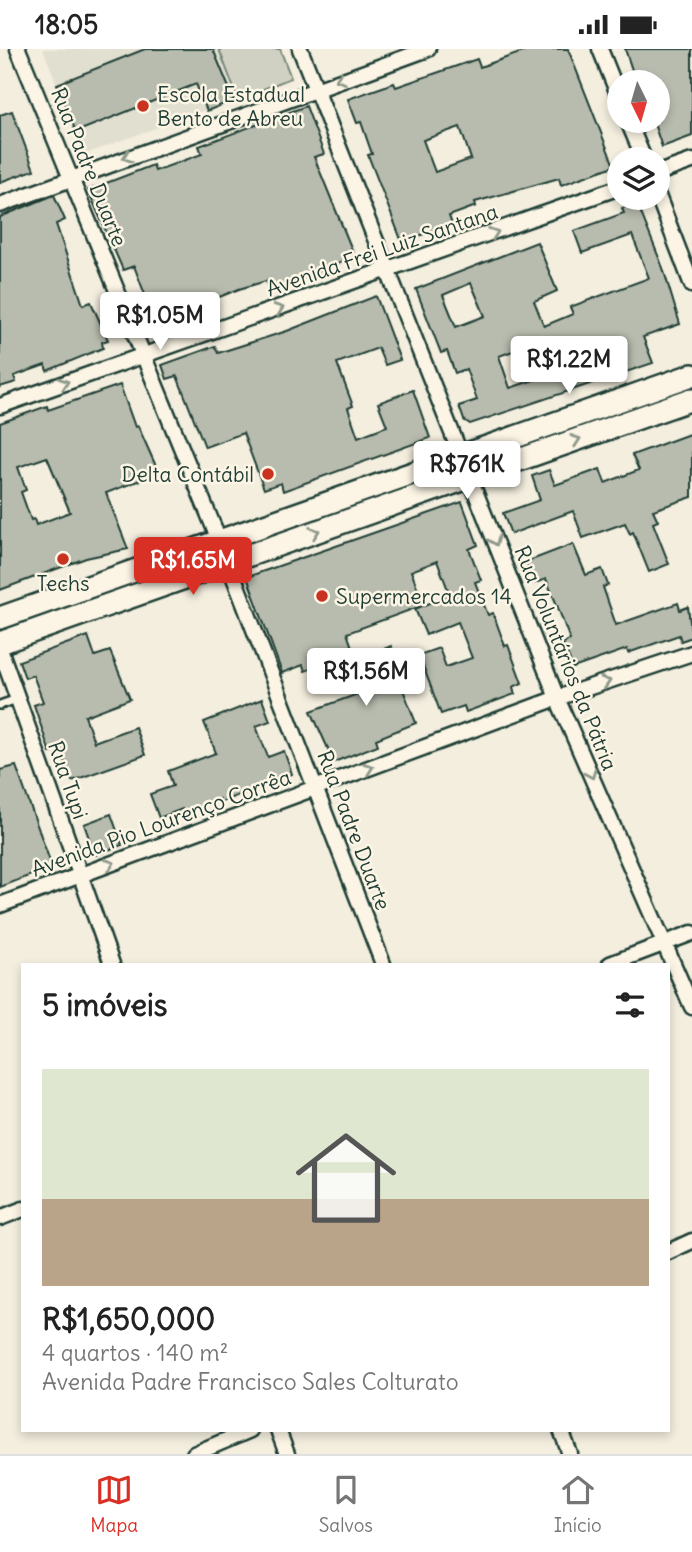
<!DOCTYPE html>
<html lang="pt">
<head>
<meta charset="utf-8">
<style>
	body { margin:0; font-family:Delius,sans-serif; background:#f2f2f2; color:#222; height:100vh; display:flex; flex-direction:column; font-size:26px; white-space:nowrap }
	* { box-sizing:border-box; margin:0 }
	p { font-size:23px; color:#767676 }
	.icon { flex:none; width:38px; height:38px; fill:none; stroke:currentColor; stroke-width:2; stroke-linecap:round; stroke-linejoin:round }
	.map { position:relative; flex:1; overflow:hidden }
	.side { position:absolute; left:21px; top:914px; width:649px; height:469px; display:flex; flex-direction:column; background:#fff; border-radius:0px; box-shadow:0 4px 10px #0003 }
	.side>* { flex:none }
	.needle { width:46px; rotate:175deg }
	.tools { position:absolute; left:607px; top:21px; display:grid; gap:14px }
	.tools a { display:grid; place-items:center; width:63px; height:63px; border-radius:50%; background:#fff; box-shadow:0 4px 10px #0003; font-size:35px }
	.price { position:absolute; translate:-50% -60px; padding:0 16px; border-radius:7px; background:#fff; color:#222; font-size:23px; line-height:46px; filter:drop-shadow(0 2px 4px #0008) }
	.price::after { content:''; position:absolute; left:50%; top:42px; width:21px; height:16px; margin-left:-10px; background:inherit; clip-path:polygon(0 0,100% 0,50% 100%) }
	.price.selected { background:#d93025; color:#fff }
	ul { padding:0; list-style:none }
	li { display:grid; align-content:center; gap:14px; height:371px; padding:0 21px }
	li span { display:grid; place-items:center; height:217px; border-radius:0px; color:#555 }
	li>.icon { margin-inline-start:auto }
	span .icon { width:126px; height:126px; fill:#fffc; stroke-width:1 }
	li b { font-size:30px }
	h2 { display:flex; justify-content:space-between; align-items:center; height:84px; padding:0 21px; font-size:30px }
	.status { display:flex; justify-content:space-between; align-items:center; height:49px; padding:0 35px; background:#fff; direction:ltr }
	.status svg { height:19px; fill:currentColor }
	.menu { display:flex; justify-content:space-around; align-items:center; height:98px; border-top:2px solid #e0e0e0; background:#fff; font-size:19px; color:#767676 }
	.menu a { display:grid; justify-items:center; gap:4px }
	.menu .selected { color:#d93025 }
	.map>svg:first-child { display:block }
	.built { fill:#e1dfd0 }
	.green { fill:#d0d1c2; stroke:#78877b; stroke-width:2 }
	.building { fill:#b8bcae; stroke:#1f3d34; stroke-width:2; fill-rule:evenodd }
	.lines { fill:none; stroke-linecap:round; stroke-linejoin:round }
	.lane-casing { stroke:#1f3d34; stroke-width:12 }
	.street-casing { stroke:#1f3d34; stroke-width:19 }
	.secondary-casing { stroke:#1f3d34; stroke-width:26 }
	.lane { stroke:#fcf5e5; stroke-width:7 }
	.street { stroke:#fcf5e5; stroke-width:14 }
	.secondary { stroke:#fcf5e5; stroke-width:21 }
	.oneway { stroke:#8e998c }
	.poi-dot { fill:#c8321e; stroke:#fcf5e5; stroke-width:2.5 }
	.labels { text-anchor:middle; dominant-baseline:central; stroke-width:5; stroke-linejoin:round; paint-order:stroke }
	.poi-label { font-size:21px; fill:#1f3d34; stroke:#fcf5e5; text-anchor:start }
	.street-label { font-size:21px; fill:#1f3d34; stroke:#fcf5e5 }
</style>
</head>
<body>
<div class="status"><b>18:05</b><svg viewBox="0 0 49 12"><path d="M0 12V9h3v3zM5 12V6h3v6zM10 12V3h3v9zM15 12V0h3v12zM26 1h20v11H26zM47 4h2v5h-2z"/></svg></div>
<div class="map">
<svg width="692" height="1405" viewBox="0 0 692 1405">
	<rect width="100%" height="100%" fill="#f3eede"/>
	<filter id="ink" filterUnits="userSpaceOnUse"><feTurbulence type="fractalNoise" baseFrequency=".0143" numOctaves="2"/><feDisplacementMap in="SourceGraphic" scale="14" xChannelSelector="R" yChannelSelector="G"/><feConvolveMatrix kernelMatrix="1 2 1 2 8 2 1 2 1" color-interpolation-filters="sRGB"/></filter>
	<g filter="url(#ink)">
		<path class="built" d="M 43,0 L 280,0 L 291,29 L 85,105 Z"/>
		<path class="green" d="M 219,0 L 280,0 L 291,29 L 238,50 Z"/>
		<g class="building">
			<path d="M 145,0 L 213,0 L 234,51 L 207,62 L 196,35 L 76,83 L 57,35 Z"/>
			<path d="M 531,0 L 568,0 L 614,117 L 561,136 L 559,129 L 475,153 L 476,157 L 449,167 L 452,175 L 402,193 L 368,106 L 372,105 L 361,73 L 357,74 L 348,50 L 394,34 L 396,38 L 477,10 L 480,18 ZM 460,78 L 471,110 L 435,123 L 423,91 Z"/>
			<path d="M 625,0 L 692,0 L 692,87 L 662,98 L 653,72 L 658,72 L 658,33 L 636,33 Z"/>
			<path d="M 306,57 L 324,105 L 314,108 L 355,208 L 271,242 L 266,232 L 239,240 L 207,253 L 210,262 L 159,282 L 134,217 L 123,221 L 88,141 L 153,116 L 155,122 L 202,105 L 199,97 Z"/>
			<path d="M 12,62 L 34,121 L 0,133 L 0,66 Z"/>
			<path d="M 54,146 L 65,171 L 56,175 L 83,256 L 91,253 L 108,291 L 102,293 L 103,299 L 47,322 L 45,316 L 14,327 L 16,333 L 0,338 L 0,168 Z"/>
			<path d="M 637,154 L 663,219 L 680,275 L 643,288 L 653,314 L 470,375 L 464,371 L 459,357 L 477,351 L 466,320 L 455,324 L 447,302 L 441,304 L 416,240 L 537,193 L 557,242 L 534,252 L 544,277 L 573,265 L 570,258 L 649,229 L 632,186 L 582,204 L 574,182 L 624,164 L 622,159 ZM 471,234 L 485,267 L 456,278 L 443,246 ZM 524,298 L 537,330 L 510,339 L 499,307 Z"/>
			<path d="M 376,247 L 400,311 L 385,316 L 378,299 L 337,314 L 353,357 L 348,359 L 358,388 L 387,377 L 378,354 L 413,341 L 430,389 L 283,442 L 281,434 L 264,440 L 243,384 L 205,398 L 177,327 L 167,330 L 162,316 L 215,297 L 218,304 L 287,282 Z"/>
			<path d="M 120,336 L 135,378 L 138,377 L 159,424 L 106,444 L 128,500 L 86,509 L 0,541 L 0,374 L 47,357 L 48,361 ZM 47,408 L 70,463 L 36,476 L 34,470 L 31,471 L 21,443 L 26,441 L 18,418 Z"/>
			<path d="M 692,384 L 692,448 L 653,461 L 658,472 L 653,474 L 669,515 L 649,523 L 633,483 L 630,485 L 625,474 L 583,489 L 573,462 L 511,485 L 503,464 L 540,451 L 532,427 L 549,421 L 555,436 L 600,420 L 605,434 L 639,421 L 632,406 Z"/>
			<path d="M 462,453 L 478,496 L 469,500 L 481,531 L 475,533 L 488,566 L 493,564 L 505,597 L 508,596 L 522,634 L 513,638 L 515,645 L 466,663 L 464,657 L 441,665 L 419,606 L 439,599 L 446,618 L 472,609 L 458,573 L 426,586 L 415,560 L 450,546 L 437,512 L 411,522 L 424,556 L 347,584 L 354,604 L 305,622 L 303,616 L 282,624 L 247,528 Z"/>
			<path d="M 573,495 L 586,526 L 602,520 L 608,536 L 603,538 L 616,576 L 678,554 L 680,561 L 688,558 L 692,588 L 681,592 L 679,586 L 628,604 L 627,600 L 573,619 L 563,594 L 570,591 L 557,556 L 546,530 L 535,534 L 526,513 Z"/>
			<path d="M 88,587 L 95,607 L 110,602 L 130,650 L 85,667 L 94,693 L 135,678 L 145,706 L 72,732 L 60,700 L 50,704 L 34,656 L 43,653 L 33,626 L 25,629 L 19,612 Z"/>
			<path d="M 391,597 L 399,618 L 395,620 L 416,674 L 376,690 L 378,696 L 334,713 L 311,662 L 358,645 L 347,615 Z"/>
			<path d="M 262,650 L 270,672 L 256,677 L 268,708 L 284,702 L 292,725 L 221,753 L 219,750 L 183,764 L 182,760 L 159,769 L 150,745 L 173,737 L 168,722 L 216,704 L 204,673 Z"/>
			<path d="M 16,717 L 52,818 L 0,838 L 0,721 Z"/>
			<path d="M 111,765 L 122,796 L 95,806 L 84,775 Z"/>
		</g>
		<g class="lines">
			<defs>
				<path id="lane" d="M 0,656 L 17,650"/>
				<g id="street">
					<path d="M 18,0 L 228,513 L 383,915"/>
					<path d="M 300,0 L 557,649 L 692,958"/>
					<path d="M 600,0 L 620,50"/>
					<path d="M 628,72 L 644,110"/>
					<path d="M 658,124 L 692,112"/>
					<path d="M 658,147 L 692,236"/>
					<path d="M 0,156 L 428,0"/>
					<path d="M 0,357 L 620,138"/>
					<path d="M 0,600 L 112,915"/>
					<path d="M 0,856 L 557,649 L 692,604"/>
					<path d="M 610,915 L 692,884"/>
					<path d="M 0,1169 L 23,1160"/>
					<path d="M 668,1203 L 692,1192"/>
					<path d="M 278,1381 L 287,1405"/>
					<path d="M 561,1381 L 570,1405"/>
					<path d="M 194,1405 L 250,1381"/>
				</g>
				<g id="secondary">
					<path d="M 0,569 L 692,326"/>
					<path d="M 0,594 L 692,350"/>
				</g>
			</defs>
			<use href="#lane" class="lane-casing"/>
			<use href="#street" class="street-casing"/>
			<use href="#secondary" class="secondary-casing"/>
			<use href="#lane" class="lane"/>
			<use href="#street" class="street"/>
			<use href="#secondary" class="secondary"/>
		</g>
		<defs><path id="oneway-chevron" d="M-2-3.5L2.5 0L-2 3.5" fill="none" stroke-width="1.6" stroke-linecap="round" stroke-linejoin="round" transform="scale(1.75)"/></defs>
		<g class="oneway">
			<use href="#oneway-chevron" transform="translate(340 30) rotate(161)"/>
			<use href="#oneway-chevron" transform="translate(127 108) rotate(160)"/>
			<use href="#oneway-chevron" transform="translate(494 184) rotate(-20)"/>
			<use href="#oneway-chevron" transform="translate(279 260) rotate(-19)"/>
			<use href="#oneway-chevron" transform="translate(64 334) rotate(-19)"/>
			<use href="#oneway-chevron" transform="translate(576 391) rotate(-19)"/>
			<use href="#oneway-chevron" transform="translate(315 483) rotate(-19)"/>
			<use href="#oneway-chevron" transform="translate(495 492) rotate(68)"/>
			<use href="#oneway-chevron" transform="translate(606 633) rotate(-18)"/>
			<use href="#oneway-chevron" transform="translate(369 719) rotate(-20)"/>
			<use href="#oneway-chevron" transform="translate(591 725) rotate(66)"/>
			<use href="#oneway-chevron" transform="translate(110 815) rotate(-20)"/>
		</g>
	</g>
	<g class="poi-dot">
		<circle cx="143" cy="57" r="7"/>
		<circle cx="268" cy="425" r="7"/>
		<circle cx="63" cy="510" r="7"/>
		<circle cx="322" cy="547" r="7"/>
	</g>
	<g class="labels">
		<g class="poi-label">
			<text x="157" y="45">Escola Estadual<tspan x="157" dy="24">Bento de Abreu</tspan></text>
			<text x="254" y="425" text-anchor="end">Delta Contábil</text>
			<text x="63" y="534" text-anchor="middle">Techs</text>
			<text x="336" y="547">Supermercados 14</text>
		</g>
		<g class="street-label">
			<text transform="translate(89 118) rotate(68)">Rua Padre Duarte</text>
			<text transform="translate(382 201) rotate(-19)">Avenida Frei Luiz Santana</text>
			<text transform="translate(566 609) rotate(68)">Rua Voluntários da Pátria</text>
			<text transform="translate(68 731) rotate(71)">Rua Tupi</text>
			<text transform="translate(161 774) rotate(-20)">Avenida Pio Lourenço Corrêa</text>
			<text transform="translate(354 781) rotate(69)">Rua Padre Duarte</text>
		</g>
	</g>
</svg>
<div class="tools">
<a><svg class="needle" viewBox="-14 -14 28 28"><path d="M0-13l5 13h-10z" fill="#e53935"/><path d="M0 13l5-13h-10z" fill="#767676"/></svg></a>
<a><svg class="icon" aria-label="layers" viewBox="0 0 24 24"><path d="M12 4l9 5-9 5-9-5zM3 14l9 5 9-5"/></svg></a>
</div>
<b class="price" style="left:160px;top:303px">R$1.05M</b>
<b class="price" style="left:569px;top:347px">R$1.22M</b>
<b class="price" style="left:467px;top:452px">R$761K</b>
<b class="price selected" style="left:193px;top:548px">R$1.65M</b>
<b class="price" style="left:366px;top:659px">R$1.56M</b>
<section class="side">
<h2>5 imóveis<svg class="icon" aria-label="filters" viewBox="0 0 24 24"><path d="M4 7h16M4 17h16"/><circle cx="9" cy="7" r="2"/><circle cx="15" cy="17" r="2"/></svg></h2>
<ul>
<li><span style="background:linear-gradient(#dfe7d0 60%,#b9a48a 0)"><svg class="icon" aria-label="home" viewBox="0 0 24 24"><path d="M3 11l9-7 9 7M6 9v11h12V9"/></svg></span><div><b>R$1,650,000</b><p>4 quartos · 140 m²</p><p>Avenida Padre Francisco Sales Colturato</p></div></li>
</ul>
</section>
</div>
<nav class="menu">
<a class="selected"><svg class="icon" aria-label="map" viewBox="0 0 24 24"><path d="M3 6l6-2 6 2 6-2v14l-6 2-6-2-6 2zM9 4v14M15 6v14"/></svg>Mapa</a>
<a><svg class="icon" aria-label="saved" viewBox="0 0 24 24"><path d="M7 4h10v16l-5-4-5 4z"/></svg>Salvos</a>
<a><svg class="icon" aria-label="home" viewBox="0 0 24 24"><path d="M3 11l9-7 9 7M6 9v11h12V9"/></svg>Início</a>
</nav>
</body>
</html>
